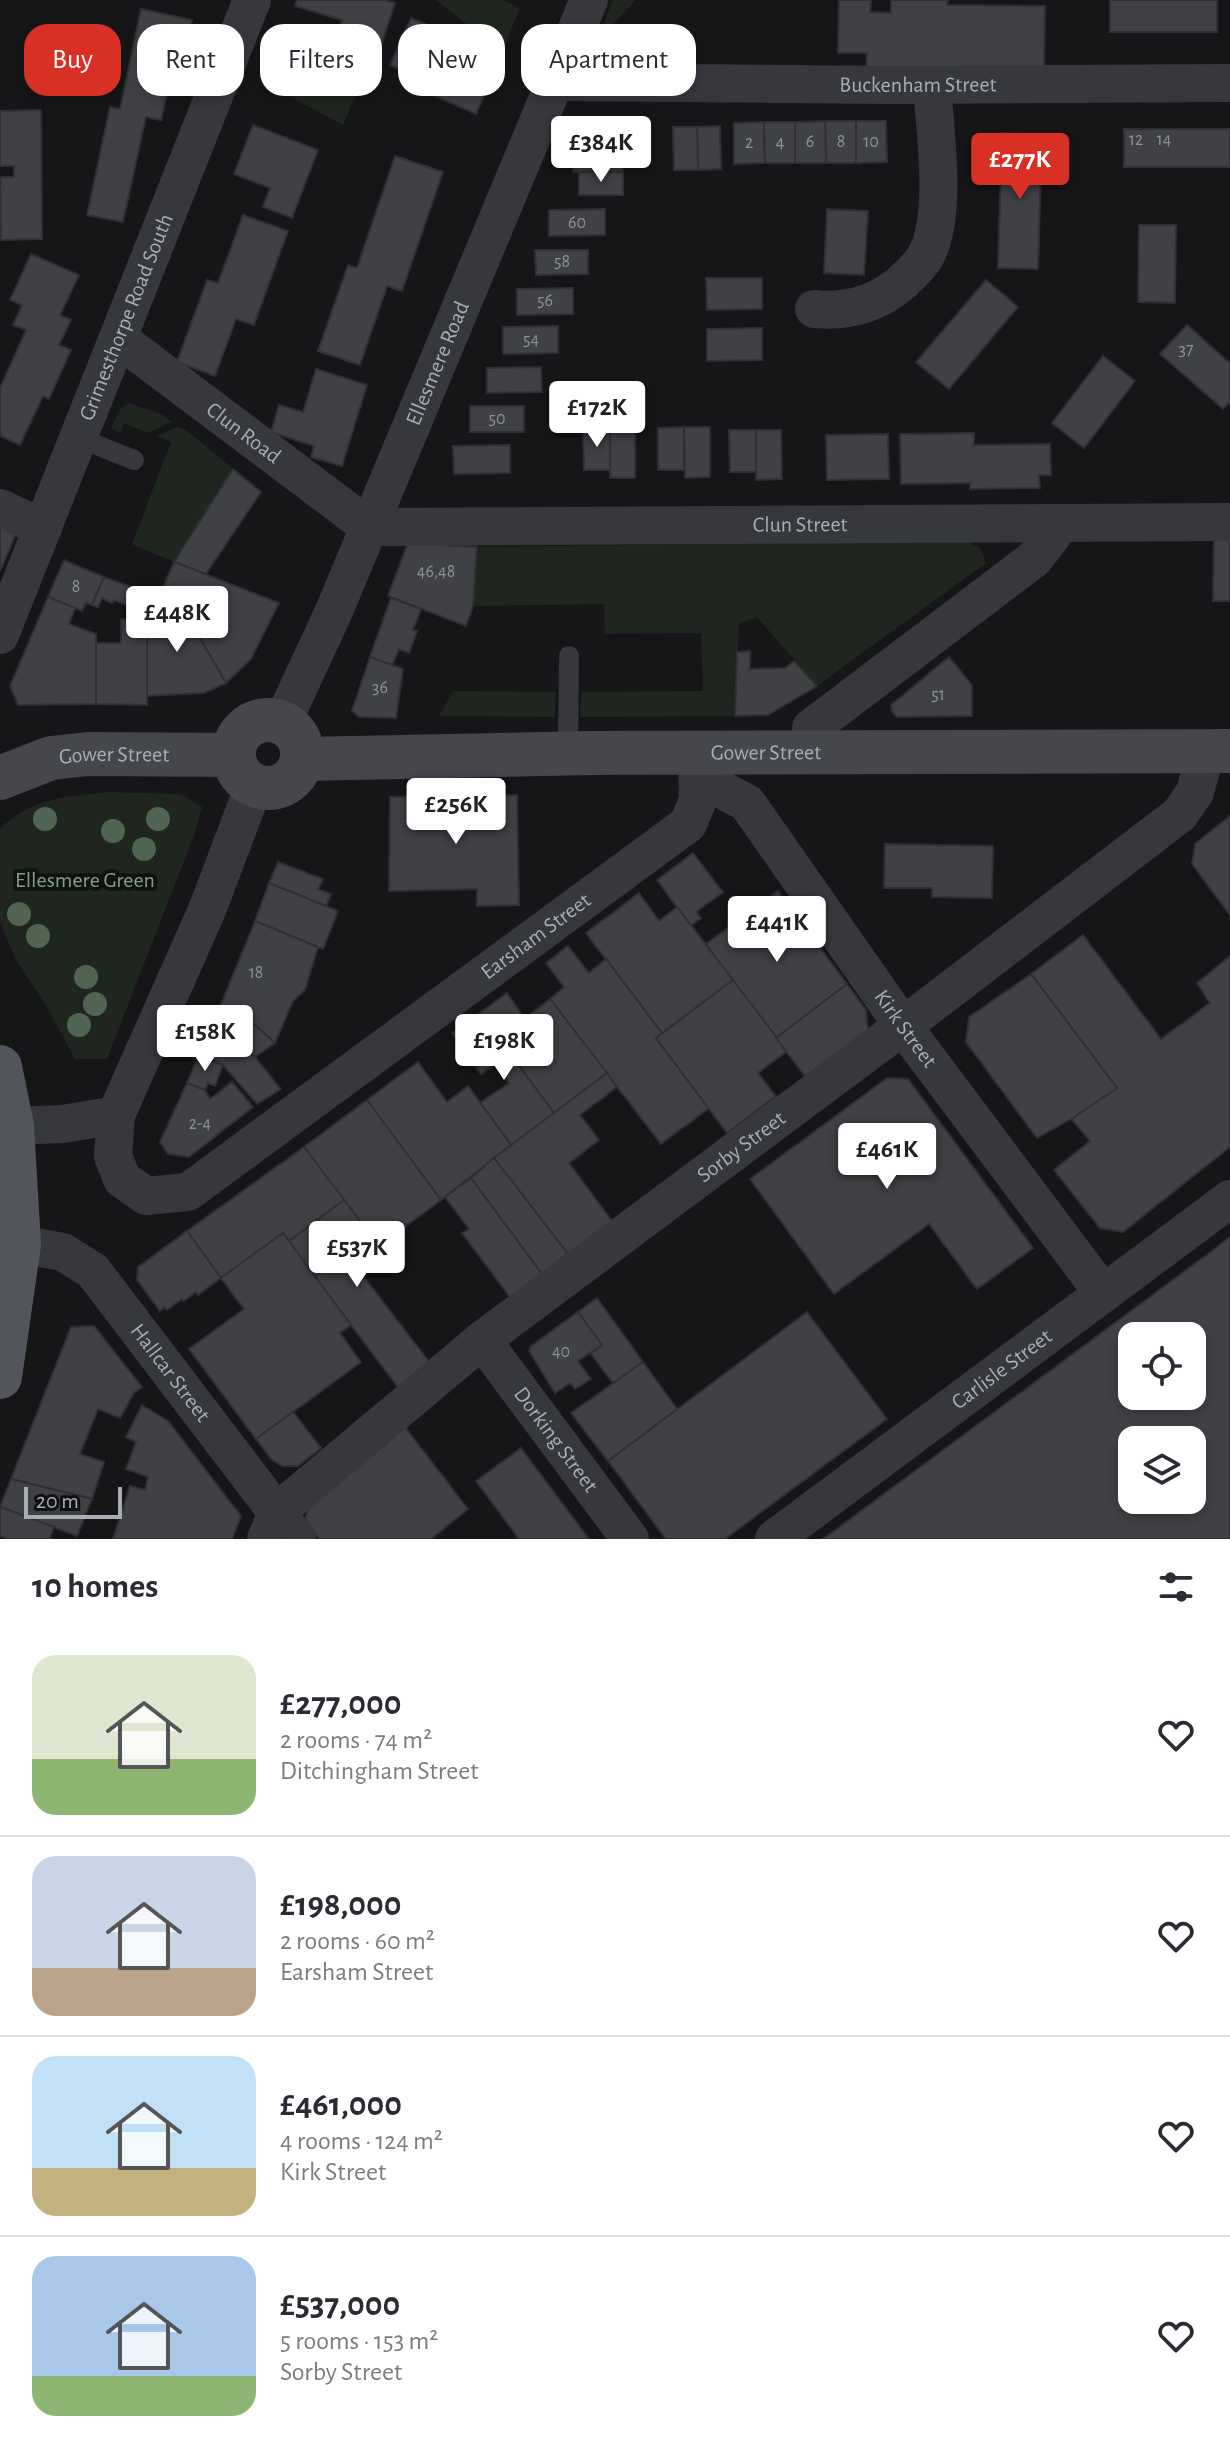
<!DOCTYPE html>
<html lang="en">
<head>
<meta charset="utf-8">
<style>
	body { margin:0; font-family:"Alegreya Sans",sans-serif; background:#f2f2f3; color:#2b2b33; height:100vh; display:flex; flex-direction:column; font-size:30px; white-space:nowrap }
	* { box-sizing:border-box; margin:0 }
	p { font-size:26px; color:#7c7c81 }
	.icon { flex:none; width:44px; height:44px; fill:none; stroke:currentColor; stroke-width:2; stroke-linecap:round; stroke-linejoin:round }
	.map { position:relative; height:1539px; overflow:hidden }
	.drawer { display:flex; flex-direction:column; background:#fff; flex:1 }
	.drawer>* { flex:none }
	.banner { position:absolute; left:24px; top:24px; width:800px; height:72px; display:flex; gap:16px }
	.fabs { position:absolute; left:1118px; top:1322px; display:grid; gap:16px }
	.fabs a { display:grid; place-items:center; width:88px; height:88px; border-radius:16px; background:#fff; box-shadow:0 4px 12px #0003; font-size:40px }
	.scale { position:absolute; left:24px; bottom:20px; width:98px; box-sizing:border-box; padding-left:8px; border:4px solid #a8adb8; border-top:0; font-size:22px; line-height:28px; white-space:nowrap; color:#a8adb8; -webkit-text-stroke:6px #111113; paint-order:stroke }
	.price { position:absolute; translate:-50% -68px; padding:0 18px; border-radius:8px; background:#fff; color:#222; font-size:26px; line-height:52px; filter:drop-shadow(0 2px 4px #0008) }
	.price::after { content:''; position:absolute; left:50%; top:48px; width:24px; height:18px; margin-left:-12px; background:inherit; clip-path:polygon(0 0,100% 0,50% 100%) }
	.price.on { background:#d93025; color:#fff }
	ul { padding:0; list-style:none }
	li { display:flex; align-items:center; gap:24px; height:200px; padding:0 32px }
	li+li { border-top:2px solid #e1e1e2 }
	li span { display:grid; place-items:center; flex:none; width:224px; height:160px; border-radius:24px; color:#555 }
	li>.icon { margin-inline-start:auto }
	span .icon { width:96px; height:96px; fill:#fffc; stroke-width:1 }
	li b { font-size:34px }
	h2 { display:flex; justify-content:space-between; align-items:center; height:96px; padding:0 32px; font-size:34px }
	.chip { padding:0 28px; border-radius:24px; background:#fff; box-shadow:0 4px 12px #0003; font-size:28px; line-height:72px }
	.chip.on { background:#d93025; color:#fff }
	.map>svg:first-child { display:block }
	.green { fill:#1e261f }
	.building { fill:#404145; stroke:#303034; stroke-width:2; fill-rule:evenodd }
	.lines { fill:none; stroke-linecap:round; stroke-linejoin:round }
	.lane { stroke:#37383d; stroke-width:20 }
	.street { stroke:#37383d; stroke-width:38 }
	.secondary { stroke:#45474d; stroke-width:44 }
	.primary { stroke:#53555c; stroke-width:44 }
	.tree { fill:#506452 }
	.labels { text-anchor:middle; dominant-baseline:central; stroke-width:8; stroke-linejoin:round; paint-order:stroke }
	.number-label { font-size:18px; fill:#8e929b }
	.street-label { font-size:22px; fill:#a8adb8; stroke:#111113 }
	.park-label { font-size:22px; fill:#7fa381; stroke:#111113 }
</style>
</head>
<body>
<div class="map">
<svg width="1230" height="1539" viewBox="0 0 1230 1539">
	<rect width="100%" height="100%" fill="#161618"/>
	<g class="green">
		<path d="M 436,0 L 503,0 L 520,8 L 502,52 Z"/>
		<path d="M 613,0 L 636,0 L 598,40 Z"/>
		<path d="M 303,61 L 350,78 L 357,92 L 343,125 L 287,95 Z"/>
		<path d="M 129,403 L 163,415 L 171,422 L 148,433 L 124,423 L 120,433 L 111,428 L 120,409 Z"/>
		<path d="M 176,427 L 185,429 L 233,469 L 174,562 L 132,544 L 171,442 L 157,436 Z"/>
		<path d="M 966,541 L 980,548 L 986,563 L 817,686 L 757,617 L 739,624 L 735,716 L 580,717 L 581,692 L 703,691 L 701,633 L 605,634 L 604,604 L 473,606 L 477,547 Z"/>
		<path d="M 453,691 L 556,692 L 555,717 L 439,716 Z"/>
		<path d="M 108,792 L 181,794 L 202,807 L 195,833 L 107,1059 L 75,1059 L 47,1007 L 16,960 L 0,922 L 0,829 C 32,797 65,797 108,792 Z"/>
	</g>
	<g class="building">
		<path d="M 297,0 L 384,0 L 395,3 L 381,46 L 338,32 L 342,20 L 295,6 Z"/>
		<path d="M 839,0 L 871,0 L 870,12 L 891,13 L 891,0 L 948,0 L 947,5 L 1045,6 L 1044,77 L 866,74 L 867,53 L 838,53 Z"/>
		<rect x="1110" y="0" width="107" height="32"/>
		<path d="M 141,9 L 192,20 L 181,73 L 172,71 L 161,120 L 146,117 L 123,222 L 87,215 L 110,107 L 120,109 Z"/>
		<path d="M 411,18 L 460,39 L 453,57 L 493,75 L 476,114 L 435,96 L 438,87 L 390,65 Z"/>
		<path d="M 41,110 L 42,239 L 1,240 L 0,177 L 14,177 L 14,166 L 0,166 L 0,111 Z"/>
		<path d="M 825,121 L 856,121 L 856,163 L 826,163 Z"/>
		<path d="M 825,121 L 826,163 L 795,163 L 795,122 Z"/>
		<path d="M 856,121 L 886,121 L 887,162 L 856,163 Z"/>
		<path d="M 764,122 L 765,163 L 734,164 L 734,123 Z"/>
		<path d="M 764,122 L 795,122 L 795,163 L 765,163 Z"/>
		<path d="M 253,125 L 318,150 L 292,218 L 263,207 L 270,188 L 234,174 Z"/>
		<path d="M 720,126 L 721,169 L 698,170 L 697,127 Z"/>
		<path d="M 673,127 L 697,127 L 698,170 L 674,170 Z"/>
		<rect x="1124" y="129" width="106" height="38"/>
		<path d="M 1002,133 L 1042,135 L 1038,269 L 998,268 Z"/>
		<rect x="573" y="144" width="50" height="28"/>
		<path d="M 395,156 L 443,172 L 402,291 L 387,286 L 360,365 L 318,351 L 348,265 L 357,268 Z"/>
		<rect x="579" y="172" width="44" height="23"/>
		<path d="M 605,209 L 605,235 L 549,236 L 549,210 Z"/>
		<path d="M 827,209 L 868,211 L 864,275 L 824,273 Z"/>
		<path d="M 243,215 L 288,231 L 254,325 L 236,319 L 215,376 L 177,362 L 207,280 L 218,283 Z"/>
		<path d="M 1139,225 L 1176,225 L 1175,303 L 1138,302 Z"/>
		<path d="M 535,250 L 588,250 L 588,274 L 536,275 Z"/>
		<path d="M 31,254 L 79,275 L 60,315 L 71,320 L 59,345 L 71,350 L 49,399 L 43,396 L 20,445 L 0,436 L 0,388 L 26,330 L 13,325 L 22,305 L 10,300 Z"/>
		<path d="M 706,278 L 762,278 L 762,309 L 707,310 Z"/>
		<path d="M 986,280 L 1018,307 L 949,389 L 916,362 Z"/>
		<path d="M 573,288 L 573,314 L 517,315 L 517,289 Z"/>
		<path d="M 1187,325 L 1230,363 L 1230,402 L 1223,409 L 1160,354 Z"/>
		<path d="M 558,326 L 558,353 L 503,354 L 503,327 Z"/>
		<path d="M 762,328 L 762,360 L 707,361 L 707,329 Z"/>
		<path d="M 1103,356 L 1135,381 L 1084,448 L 1052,423 Z"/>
		<path d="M 541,367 L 542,392 L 487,393 L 487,368 Z"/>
		<path d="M 316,369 L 367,385 L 342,466 L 311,457 L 314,446 L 271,432 L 279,405 L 303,412 Z"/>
		<rect x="470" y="406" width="54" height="26"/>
		<path d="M 684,427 L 684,470 L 658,470 L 658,428 Z"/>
		<path d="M 684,427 L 710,427 L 710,477 L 685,478 Z"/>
		<path d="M 583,428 L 610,428 L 610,470 L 584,470 Z"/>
		<rect x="610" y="428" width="25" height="50"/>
		<path d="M 729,430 L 756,430 L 756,472 L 730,472 Z"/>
		<path d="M 756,430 L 781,430 L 782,479 L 756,480 Z"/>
		<path d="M 974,433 L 974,445 L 1050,444 L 1051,475 L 1039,475 L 1040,488 L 970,489 L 970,483 L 901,484 L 900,434 Z"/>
		<path d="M 888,434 L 889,479 L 827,480 L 826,435 Z"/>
		<path d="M 510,445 L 510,473 L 454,474 L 453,446 Z"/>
		<path d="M 233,469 L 261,492 L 206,574 L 174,562 Z"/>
		<path d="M 0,521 L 18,529 L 0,571 Z"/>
		<path d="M 1214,532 L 1230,532 L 1230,601 L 1213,601 Z"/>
		<path d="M 408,543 L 477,547 L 473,606 L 466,626 L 388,596 Z"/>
		<path d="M 64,560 L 104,577 L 92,605 L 86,603 L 82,611 L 48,597 Z"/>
		<path d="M 174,562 L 279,603 L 251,659 L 226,683 L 180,604 L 159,597 Z"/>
		<path d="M 104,577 L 159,597 L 147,619 L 129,619 L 131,607 L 114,600 L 112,603 L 102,598 L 98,607 L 92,605 Z"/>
		<path d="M 48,597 L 75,608 L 69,624 L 96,634 L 96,704 L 18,705 L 10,686 Z"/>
		<path d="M 159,597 L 180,604 L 226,683 L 204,693 L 147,696 L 147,619 Z"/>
		<path d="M 391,598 L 421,609 L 413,630 L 417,631 L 409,653 L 399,649 L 392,666 L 370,657 Z"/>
		<path d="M 121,619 L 147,619 L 147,705 L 96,704 L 96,643 L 121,643 Z"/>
		<path d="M 750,651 L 750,669 L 785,668 L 794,661 L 817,686 L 768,715 L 735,716 L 737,652 Z"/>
		<path d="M 370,657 L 403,669 L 396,718 L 359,717 L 352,711 Z"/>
		<path d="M 949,657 L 972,685 L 972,716 L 897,717 L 892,712 L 891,705 Z"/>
		<path d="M 517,795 L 519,905 L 477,906 L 477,889 L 389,891 L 390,797 Z"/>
		<path d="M 1230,816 L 1230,915 L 1192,864 L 1195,844 Z"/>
		<path d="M 885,844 L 993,846 L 992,898 L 932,897 L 932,888 L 884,888 Z"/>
		<path d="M 693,853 L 723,892 L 696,912 L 701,918 L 691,926 L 657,880 Z"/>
		<path d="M 278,862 L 323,879 L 318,889 L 331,894 L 326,906 L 269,883 Z"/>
		<path d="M 269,883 L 338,911 L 323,949 L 255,921 Z"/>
		<path d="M 778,891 L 847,984 L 776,1038 L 706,944 Z"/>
		<path d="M 639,893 L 659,921 L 677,907 L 733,980 L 662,1033 L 586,933 Z"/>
		<path d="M 255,921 L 318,947 L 305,990 L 293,1001 L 275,1043 L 255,1025 L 218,1012 Z"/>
		<path d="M 1083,935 L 1161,1039 L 1210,1003 L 1197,983 L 1230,956 L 1230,1147 L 1123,1232 L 1100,1228 L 1054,1170 L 1090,1141 L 1071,1119 L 1117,1088 L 1031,974 Z"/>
		<path d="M 568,946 L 589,973 L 606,959 L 662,1033 L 656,1038 L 709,1108 L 661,1144 L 550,999 L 564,987 L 546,963 Z"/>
		<path d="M 1031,974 L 1117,1088 L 1071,1119 L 1037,1138 L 966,1042 L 969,1017 Z"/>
		<path d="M 733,980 L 787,1051 L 758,1073 L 776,1096 L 727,1133 L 656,1038 Z"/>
		<path d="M 847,984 L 866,1010 L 868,1032 L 805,1076 L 776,1038 Z"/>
		<path d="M 507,993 L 525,1019 L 550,999 L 607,1073 L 554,1113 L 480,1013 Z"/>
		<path d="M 218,1012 L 255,1025 L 275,1043 L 255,1057 L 226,1035 L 210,1029 Z"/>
		<path d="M 480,1013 L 554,1113 L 511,1145 L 480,1103 L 509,1083 L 495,1064 L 481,1074 L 452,1033 Z"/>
		<path d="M 210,1029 L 226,1035 L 255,1057 L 281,1089 L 257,1104 L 223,1065 L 199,1055 Z"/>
		<path d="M 199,1055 L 223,1065 L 215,1086 L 208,1083 L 205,1090 L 187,1083 Z"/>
		<path d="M 418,1062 L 447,1102 L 468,1086 L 511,1145 L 441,1200 L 367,1100 Z"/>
		<path d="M 607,1073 L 617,1087 L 580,1115 L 599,1140 L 569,1163 L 615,1225 L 571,1258 L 494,1158 Z"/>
		<path d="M 887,1078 L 908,1079 L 1033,1248 L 977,1289 L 929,1224 L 834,1294 L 750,1179 Z"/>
		<path d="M 232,1082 L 253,1107 L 189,1157 L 168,1154 L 160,1142 L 187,1083 L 205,1090 L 210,1099 Z"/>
		<path d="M 367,1100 L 441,1200 L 379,1246 L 304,1147 Z"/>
		<path d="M 304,1147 L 344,1200 L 288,1242 L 283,1233 L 221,1278 L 187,1231 Z"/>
		<path d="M 494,1158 L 571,1258 L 544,1277 L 471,1178 Z"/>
		<path d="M 471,1178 L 544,1277 L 512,1300 L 462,1233 L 469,1229 L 445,1197 Z"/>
		<path d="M 344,1200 L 379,1246 L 354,1264 L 430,1363 L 398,1387 L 288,1242 Z"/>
		<path d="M 187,1231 L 221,1278 L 198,1295 L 196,1292 L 184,1301 L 182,1299 L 167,1310 L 165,1307 L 160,1311 L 137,1280 L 138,1267 Z"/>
		<path d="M 283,1233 L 351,1325 L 340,1333 L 361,1362 L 256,1439 L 189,1349 L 244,1309 L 221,1278 Z"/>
		<path d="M 1230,1237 L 1230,1539 L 823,1539 L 1212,1251 ZM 1132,1336 L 1192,1336 L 1192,1396 L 1132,1396 ZM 1132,1440 L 1192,1440 L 1192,1500 L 1132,1500 Z"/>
		<path d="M 597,1298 L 643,1362 L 613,1383 L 591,1354 L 602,1345 L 578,1312 Z"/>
		<path d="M 578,1312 L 602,1345 L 578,1361 L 591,1379 L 575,1389 L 570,1383 L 555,1393 L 529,1351 L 531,1346 Z"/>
		<path d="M 807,1312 L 887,1419 L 725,1539 L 666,1539 L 608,1461 Z"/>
		<path d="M 94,1326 L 142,1387 L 134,1393 L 120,1418 L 98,1409 L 80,1454 L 104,1462 L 92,1499 L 11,1479 L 71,1327 Z"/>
		<path d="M 643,1362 L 677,1409 L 608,1461 L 571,1413 Z"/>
		<path d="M 142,1405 L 168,1421 L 241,1516 L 232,1539 L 113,1539 L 130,1486 L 145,1490 L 148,1477 L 126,1469 L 136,1442 L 126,1437 Z"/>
		<path d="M 293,1412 L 321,1448 L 298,1466 L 282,1466 L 272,1460 L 256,1439 Z"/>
		<path d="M 401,1422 L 468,1509 L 431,1539 L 319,1539 L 305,1519 L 311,1500 Z"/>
		<path d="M 521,1448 L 589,1539 L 519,1539 L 476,1481 Z"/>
		<path d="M 11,1479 L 92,1499 L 77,1536 L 0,1507 Z"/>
		<path d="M 0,1507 L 54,1527 L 50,1538 L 52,1539 L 9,1539 L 0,1536 Z"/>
	</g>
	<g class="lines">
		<g class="lane">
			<path d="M 79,438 L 134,460"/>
			<path d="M 568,754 L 569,656"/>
		</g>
		<g class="street">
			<path id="s1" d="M 556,82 L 891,85 L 1230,83"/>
			<path d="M 814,309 C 846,312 875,305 900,284 C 909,276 919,267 925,257 C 948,219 935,130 932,85"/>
			<path id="s2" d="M 119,339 L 369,527 L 1230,522"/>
			<path d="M 0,508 L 43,528"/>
			<path id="s3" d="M 0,635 L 252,0"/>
			<path id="s4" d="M 282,723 L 334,611 L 589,0"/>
			<path d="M 809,754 L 811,728 L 1034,559 L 1052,536 L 1054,523"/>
			<path id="s5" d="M 699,778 L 747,803 L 903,1026 L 1103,1293"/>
			<path id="s6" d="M 254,786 L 207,910 L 116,1115 L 113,1156 L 122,1179 L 146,1196 L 188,1192 L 688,824 L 698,800 L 697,754"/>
			<path d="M 12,1126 L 63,1124 L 116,1115"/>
			<path id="s7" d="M 19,1244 L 63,1252 L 93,1271 L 297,1539"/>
			<path id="s8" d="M 482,1340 L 630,1539"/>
			<path id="s9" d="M 266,1539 L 278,1511 L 482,1340 L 903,1026 L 1180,814 L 1195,792 L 1206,751"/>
			<path id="s10" d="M 774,1539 L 1230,1199"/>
		</g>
		<g class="secondary">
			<circle cx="268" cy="754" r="34"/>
			<path id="s11" d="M 302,759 L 590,753 L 1230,751"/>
			<path id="s12" d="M 0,778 L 51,758 L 88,754 L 233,755"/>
		</g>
		<path class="primary" d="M 0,1067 L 12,1126 L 19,1244 L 0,1377"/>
	</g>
	<g class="tree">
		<circle cx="45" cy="819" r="12"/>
		<circle cx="158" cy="819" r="12"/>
		<circle cx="113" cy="831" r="12"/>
		<circle cx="144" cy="849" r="12"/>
		<circle cx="19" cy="914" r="12"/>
		<circle cx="38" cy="936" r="12"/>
		<circle cx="86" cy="977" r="12"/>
		<circle cx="95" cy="1004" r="12"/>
		<circle cx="79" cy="1025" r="12"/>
	</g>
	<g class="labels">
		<g class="number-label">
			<text x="1136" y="140">12</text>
			<text x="1164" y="140">14</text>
			<text x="810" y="142">6</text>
			<text x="841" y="142">8</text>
			<text x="871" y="142">10</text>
			<text x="749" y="143">2</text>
			<text x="780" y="143">4</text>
			<text x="577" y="223">60</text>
			<text x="562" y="262">58</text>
			<text x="545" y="301">56</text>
			<text x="531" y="340">54</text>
			<text x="1186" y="350">37</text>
			<text x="497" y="419">50</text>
			<text x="436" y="572">46,48</text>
			<text x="76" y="587">8</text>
			<text x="380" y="688">36</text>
			<text x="938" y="695">51</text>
			<text x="256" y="973">18</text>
			<text x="200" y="1124">2-4</text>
			<text x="561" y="1352">40</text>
		</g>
		<g class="street-label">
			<text stroke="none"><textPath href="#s1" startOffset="362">Buckenham Street</textPath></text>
			<text stroke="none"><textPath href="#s3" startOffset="342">Grimesthorpe Road South</textPath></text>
			<text stroke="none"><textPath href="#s4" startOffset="392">Ellesmere Road</textPath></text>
			<text stroke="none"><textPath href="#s2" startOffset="156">Clun Road</textPath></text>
			<text stroke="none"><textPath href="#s2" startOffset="744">Clun Street</textPath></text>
			<text stroke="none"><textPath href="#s11" startOffset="464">Gower Street</textPath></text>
			<text stroke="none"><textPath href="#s12" startOffset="118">Gower Street</textPath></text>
			<text stroke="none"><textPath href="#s6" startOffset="926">Earsham Street</textPath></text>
			<text stroke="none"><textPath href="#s5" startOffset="330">Kirk Street</textPath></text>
			<text stroke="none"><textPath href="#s9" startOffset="620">Sorby Street</textPath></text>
			<text stroke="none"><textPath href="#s10" startOffset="284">Carlisle Street</textPath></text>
			<text stroke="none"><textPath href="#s7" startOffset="208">Hallcar Street</textPath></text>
			<text stroke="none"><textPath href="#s8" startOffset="124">Dorking Street</textPath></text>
		</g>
		<g class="park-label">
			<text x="85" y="880">Ellesmere Green</text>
		</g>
	</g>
</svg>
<div class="fabs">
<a><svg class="icon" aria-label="locate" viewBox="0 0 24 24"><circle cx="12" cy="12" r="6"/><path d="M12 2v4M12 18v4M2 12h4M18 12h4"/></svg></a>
<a><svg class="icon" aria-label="layers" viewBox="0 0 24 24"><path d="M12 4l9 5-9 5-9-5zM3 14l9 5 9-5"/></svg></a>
</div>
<div class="scale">20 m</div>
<b class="price" style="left:601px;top:184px">£384K</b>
<b class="price on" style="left:1020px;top:201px">£277K</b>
<b class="price" style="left:597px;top:449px">£172K</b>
<b class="price" style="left:177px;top:654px">£448K</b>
<b class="price" style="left:456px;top:846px">£256K</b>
<b class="price" style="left:777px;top:964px">£441K</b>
<b class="price" style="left:205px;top:1073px">£158K</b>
<b class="price" style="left:504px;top:1082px">£198K</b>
<b class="price" style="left:887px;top:1191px">£461K</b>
<b class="price" style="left:357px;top:1289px">£537K</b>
<div class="banner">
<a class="chip on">Buy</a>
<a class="chip">Rent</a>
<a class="chip">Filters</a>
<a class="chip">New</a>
<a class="chip">Apartment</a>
</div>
</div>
<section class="drawer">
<h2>10 homes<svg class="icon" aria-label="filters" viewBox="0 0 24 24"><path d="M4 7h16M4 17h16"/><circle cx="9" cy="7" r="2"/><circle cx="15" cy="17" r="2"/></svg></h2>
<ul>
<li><span style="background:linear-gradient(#dfe7d0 65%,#8fb573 0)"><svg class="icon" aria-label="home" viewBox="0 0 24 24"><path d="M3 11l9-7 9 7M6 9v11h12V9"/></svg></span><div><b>£277,000</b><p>2 rooms · 74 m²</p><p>Ditchingham Street</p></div><svg class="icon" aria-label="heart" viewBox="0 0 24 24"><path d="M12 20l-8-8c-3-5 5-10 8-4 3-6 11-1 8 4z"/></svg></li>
<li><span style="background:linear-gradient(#c9d6e8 70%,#b9a48a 0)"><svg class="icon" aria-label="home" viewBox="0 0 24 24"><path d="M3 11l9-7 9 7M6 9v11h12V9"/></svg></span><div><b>£198,000</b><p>2 rooms · 60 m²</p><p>Earsham Street</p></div><svg class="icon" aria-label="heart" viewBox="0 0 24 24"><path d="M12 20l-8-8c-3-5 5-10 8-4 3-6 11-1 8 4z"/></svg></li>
<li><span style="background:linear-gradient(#bfe0f5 70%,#c2b280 0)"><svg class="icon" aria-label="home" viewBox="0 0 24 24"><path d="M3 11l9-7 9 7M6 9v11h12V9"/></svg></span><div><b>£461,000</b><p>4 rooms · 124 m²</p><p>Kirk Street</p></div><svg class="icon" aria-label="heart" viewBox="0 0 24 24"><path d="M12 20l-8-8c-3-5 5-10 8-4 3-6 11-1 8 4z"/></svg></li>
<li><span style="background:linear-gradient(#a9c7e8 75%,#8fb573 0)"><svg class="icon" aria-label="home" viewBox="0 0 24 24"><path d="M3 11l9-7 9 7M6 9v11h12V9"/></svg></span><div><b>£537,000</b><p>5 rooms · 153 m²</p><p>Sorby Street</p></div><svg class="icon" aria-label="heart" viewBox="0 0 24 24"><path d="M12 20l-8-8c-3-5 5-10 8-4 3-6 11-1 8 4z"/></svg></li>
</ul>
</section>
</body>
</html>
